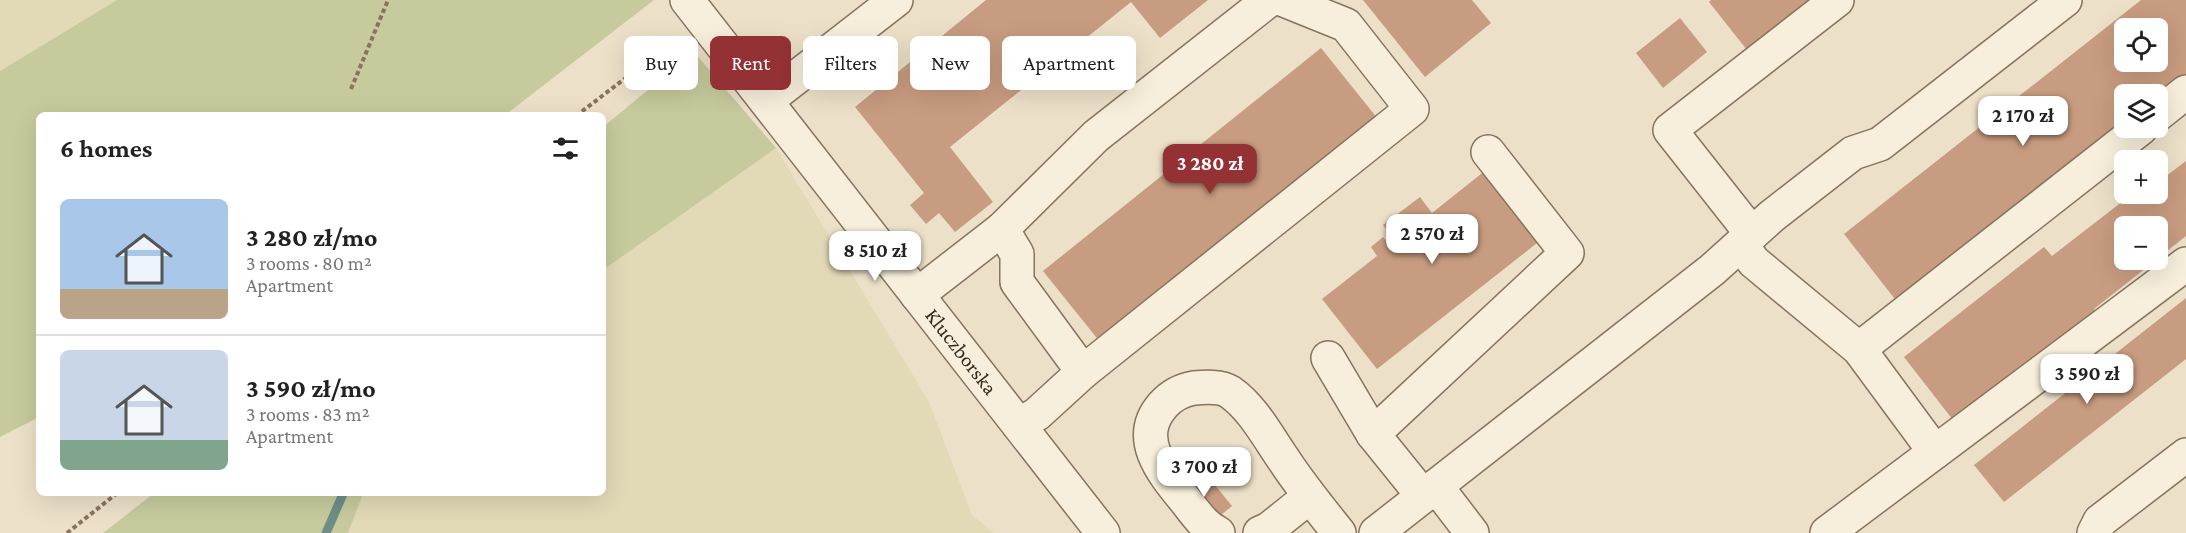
<!DOCTYPE html>
<html lang="en">
<head>
<meta charset="utf-8">
<style>
	body { margin:0; font-family:"Crimson Pro",serif; background:#f2f2f2; color:#222; height:100vh; display:flex; flex-direction:column; font-size:22px; white-space:nowrap }
	* { box-sizing:border-box; margin:0 }
	p { font-size:20px; color:#767676 }
	.icon { flex:none; width:33px; height:33px; fill:none; stroke:currentColor; stroke-width:2; stroke-linecap:round; stroke-linejoin:round }
	.map { position:relative; flex:1; overflow:hidden }
	.details { position:absolute; left:36px; top:112px; width:570px; height:384px; display:flex; flex-direction:column; background:#fff; border-radius:9px; box-shadow:0 6px 24px #0002 }
	.details>* { flex:none }
	.guide { position:absolute; left:624px; top:36px; width:570px; height:54px; display:flex; gap:12px }
	.buttons { position:absolute; left:2114px; top:18px; display:grid; gap:12px }
	.buttons a { display:grid; place-items:center; width:54px; height:54px; border-radius:9px; background:#fff; box-shadow:0 6px 24px #0002; font-size:30px }
	.price { position:absolute; translate:-50% -51px; padding:0 14px; border-radius:12px; background:#fff; color:#222; font-size:20px; line-height:39px; filter:drop-shadow(0 2px 3px #0008) }
	.price::after { content:''; position:absolute; left:50%; top:36px; width:18px; height:14px; margin-left:-9px; background:inherit; clip-path:polygon(0 0,100% 0,50% 100%) }
	.price.on { background:#933134; color:#fff }
	ul { padding:0; list-style:none }
	li { display:flex; align-items:center; gap:18px; height:150px; padding:0 24px }
	li+li { border-top:2px solid #e0e0e0 }
	li span { display:grid; place-items:center; flex:none; width:168px; height:120px; border-radius:9px; color:#555 }
	li>.icon { margin-inline-start:auto }
	span .icon { width:72px; height:72px; fill:#fffc; stroke-width:1 }
	li b { font-size:26px }
	h2 { display:flex; justify-content:space-between; align-items:center; height:72px; padding:0 24px; font-size:26px }
	.pill { padding:0 21px; border-radius:9px; background:#fff; box-shadow:0 6px 24px #0002; font-size:21px; line-height:54px }
	.pill.on { background:#933134; color:#fff }
	.map>svg:first-child { display:block }
	.farmland { fill:#e2d9b6 }
	.green { fill:#c6ca9c }
	.lines { fill:none; stroke-linecap:round; stroke-linejoin:round }
	.stream { stroke:#6f8f86; stroke-width:9 }
	.building { fill:#c89c80; fill-rule:evenodd }
	.minor-casing { stroke:#87735e; stroke-width:36 }
	.path { stroke:#87735e; stroke-width:4; stroke-dasharray:4.5 3; stroke-linecap:butt }
	.minor { stroke:#f7eedb; stroke-width:33 }
	.labels { text-anchor:middle; dominant-baseline:central; stroke-width:6; stroke-linejoin:round; paint-order:stroke }
	.street-label { font-size:21px; fill:#392c21; stroke:#f4ebd7 }
</style>
</head>
<body>
<div class="map">
<svg width="2186" height="533" viewBox="0 0 2186 533">
	<rect width="100%" height="100%" fill="#ece0c8"/>
	<g class="farmland">
		<path d="M 0,0 L 117,0 L 0,71 Z"/>
		<path d="M 776,148 L 929,402 L 972,515 L 994,533 L 348,533 L 363,494 L 603,494 L 603,270 Z"/>
	</g>
	<g class="green">
		<path d="M 117,0 L 654,0 L 505,115 L 39,116 L 39,417 L 0,437 L 0,71 Z"/>
		<path d="M 694,52 L 776,148 L 603,270 L 603,127 Z"/>
		<path d="M 153,494 L 363,494 L 348,533 L 103,533 Z"/>
	</g>
	<g class="lines">
		<path class="stream" d="M 326,533 L 343,494"/>
	</g>
	<g class="building">
		<path d="M 986,0 L 1208,0 L 1160,38 L 1131,2 L 950,147 L 993,202 L 955,232 L 939,213 L 926,224 L 910,205 L 924,193 L 855,107 Z"/>
		<path d="M 1363,0 L 1472,0 L 1491,23 L 1425,77 Z"/>
		<path d="M 1711,0 L 1810,0 L 1747,50 L 1709,2 Z"/>
		<path d="M 2141,0 L 2186,0 L 2186,76 L 2157,99 L 2157,94 L 2124,94 L 2124,125 L 1898,303 L 1844,234 ZM 2124,28 L 2157,28 L 2157,62 L 2124,62 Z"/>
		<path d="M 1680,18 L 1707,52 L 1663,88 L 1636,53 Z"/>
		<path d="M 1321,48 L 1378,119 L 1100,342 L 1043,271 Z"/>
		<path d="M 2186,161 L 2186,236 L 2157,259 L 2157,226 L 2124,226 L 2124,260 L 2156,260 L 2094,309 L 2101,318 L 1960,429 L 1904,357 L 2044,247 L 2052,256 L 2132,194 L 2157,194 L 2157,183 Z"/>
		<path d="M 1491,166 L 1546,236 L 1377,369 L 1322,299 L 1377,256 L 1371,247 L 1383,237 L 1390,245 L 1396,241 L 1383,225 L 1420,197 L 1432,213 Z"/>
		<path d="M 2186,298 L 2186,359 L 2004,502 L 1974,465 Z"/>
		<path d="M 1202,469 L 1232,506 L 1205,528 L 1175,491 Z"/>
	</g>
	<g class="lines">
		<defs>
			<g id="minor">
				<path id="s1" d="M 687,0 L 1103,533"/>
				<path d="M 766,101 L 896,0"/>
				<path d="M 2157,115 L 2186,92"/>
				<path d="M 1002,229 L 1017,254 L 1017,282 L 1083,372"/>
				<path d="M 1752,234 L 1670,130 L 1837,0"/>
				<path d="M 1741,245 L 1754,262 L 1859,349 L 1935,452"/>
				<path d="M 917,295 L 1002,229 L 1096,136 L 1269,0"/>
				<path d="M 1859,349 L 2141,128"/>
				<path d="M 1328,358 L 1373,434 L 1567,253 L 1488,152"/>
				<path d="M 1019,425 L 1037,414 L 1083,372 L 1412,109 L 1346,25 L 1284,0"/>
				<path d="M 1373,434 L 1423,496"/>
				<path d="M 1436,486 L 1472,533"/>
				<path d="M 1218,533 C 1204,526 1196,514 1186,501 C 1164,474 1133,439 1163,405 C 1171,396 1182,390 1194,388 C 1205,387 1221,386 1230,392 C 1253,408 1268,437 1284,460 C 1301,486 1320,509 1339,533"/>
				<path d="M 1260,533 L 1269,529 L 1309,497"/>
				<path d="M 1376,533 L 1712,270 L 1772,216 L 1853,153 L 1880,144 L 2065,0"/>
				<path d="M 1827,533 L 2186,264"/>
				<path d="M 2094,533 L 2100,521 L 2186,455"/>
			</g>
		</defs>
		<use href="#minor" class="minor-casing"/>
		<g class="path">
			<path d="M 351,89 L 388,0"/>
			<path d="M 576,116 L 666,47"/>
			<path d="M 67,533 L 116,494"/>
		</g>
		<use href="#minor" class="minor"/>
	</g>
	<g class="labels">
		<g class="street-label">
			<text stroke="none"><textPath href="#s1" startOffset="446">Kluczborska</textPath></text>
		</g>
	</g>
</svg>
<div class="buttons">
<a><svg class="icon" aria-label="locate" viewBox="0 0 24 24"><circle cx="12" cy="12" r="6"/><path d="M12 2v4M12 18v4M2 12h4M18 12h4"/></svg></a>
<a><svg class="icon" aria-label="layers" viewBox="0 0 24 24"><path d="M12 4l9 5-9 5-9-5zM3 14l9 5 9-5"/></svg></a>
<a>+</a>
<a>−</a>
</div>
<b class="price" style="left:2023px;top:147px">2 170 zł</b>
<b class="price on" style="left:1210px;top:195px">3 280 zł</b>
<b class="price" style="left:1432px;top:265px">2 570 zł</b>
<b class="price" style="left:875px;top:282px">8 510 zł</b>
<b class="price" style="left:2087px;top:405px">3 590 zł</b>
<b class="price" style="left:1204px;top:498px">3 700 zł</b>
<div class="guide">
<a class="pill">Buy</a>
<a class="pill on">Rent</a>
<a class="pill">Filters</a>
<a class="pill">New</a>
<a class="pill">Apartment</a>
</div>
<section class="details">
<h2>6 homes<svg class="icon" aria-label="filters" viewBox="0 0 24 24"><path d="M4 7h16M4 17h16"/><circle cx="9" cy="7" r="2"/><circle cx="15" cy="17" r="2"/></svg></h2>
<ul>
<li><span style="background:linear-gradient(#a9c7e8 75%,#b9a48a 0)"><svg class="icon" aria-label="home" viewBox="0 0 24 24"><path d="M3 11l9-7 9 7M6 9v11h12V9"/></svg></span><div><b>3 280 zł/mo</b><p>3 rooms · 80 m²</p><p>Apartment</p></div></li>
<li><span style="background:linear-gradient(#c9d6e8 75%,#7fa58c 0)"><svg class="icon" aria-label="home" viewBox="0 0 24 24"><path d="M3 11l9-7 9 7M6 9v11h12V9"/></svg></span><div><b>3 590 zł/mo</b><p>3 rooms · 83 m²</p><p>Apartment</p></div></li>
</ul>
</section>
</div>
</body>
</html>
